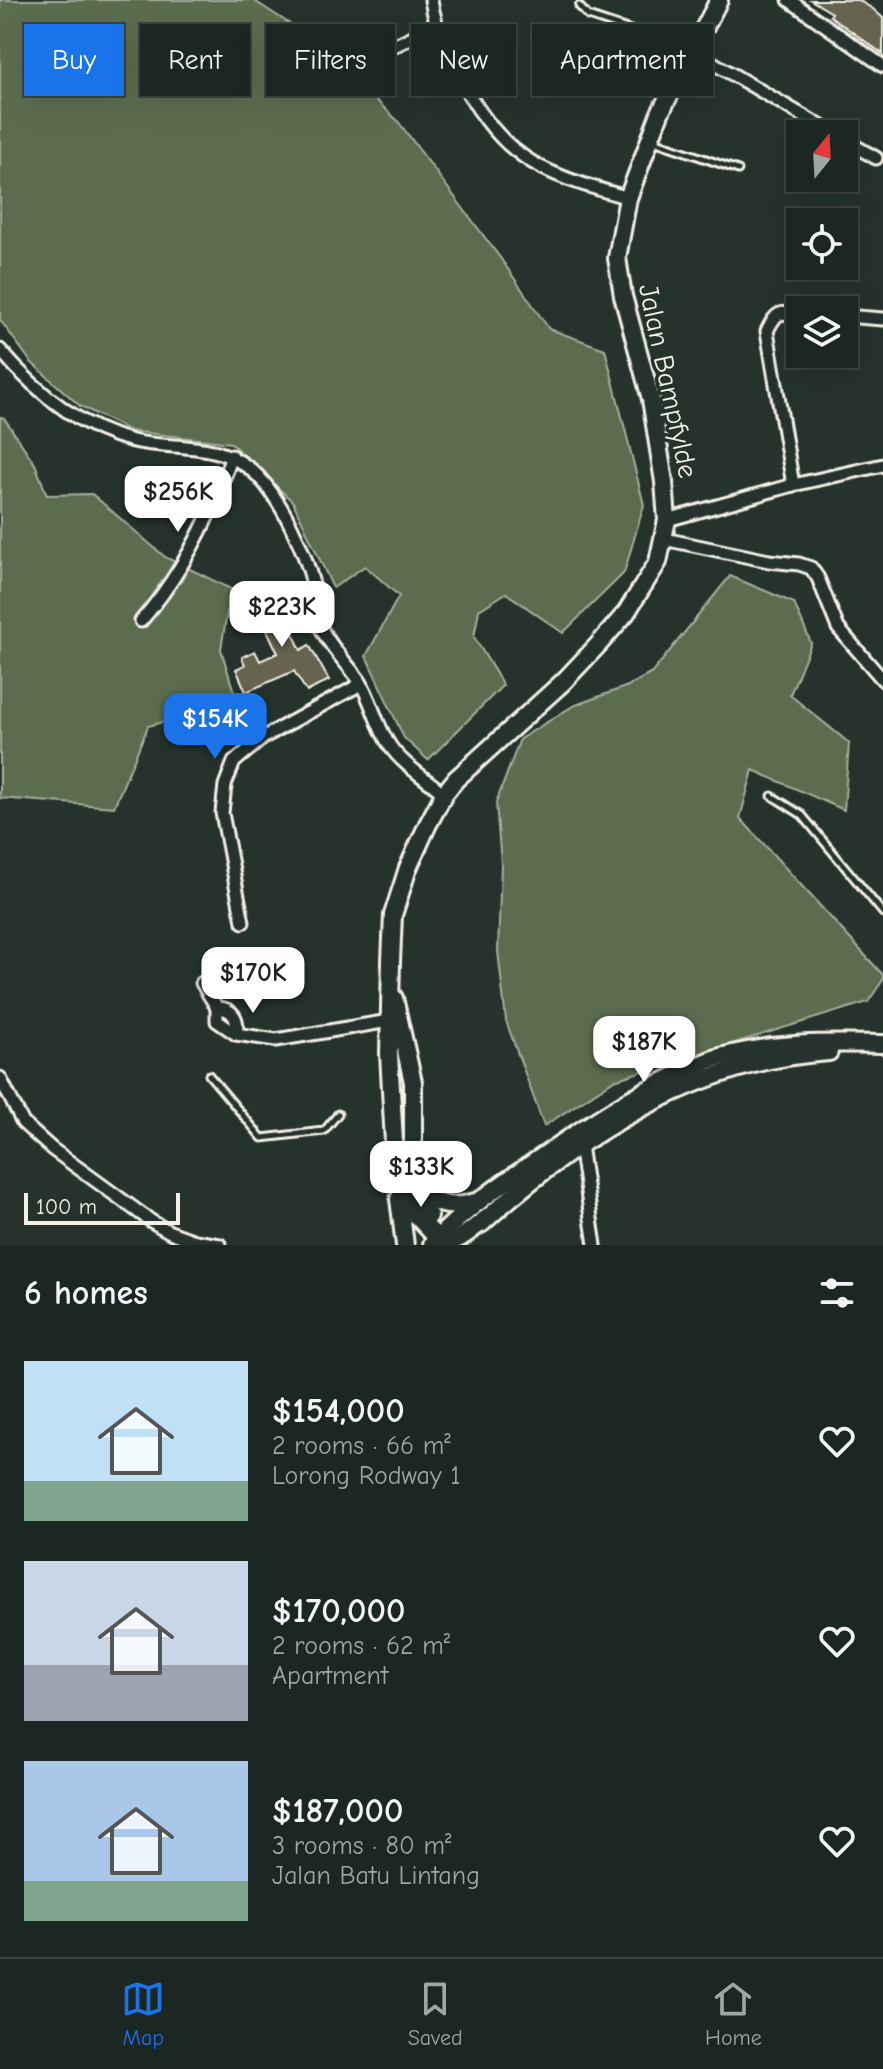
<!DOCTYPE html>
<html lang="en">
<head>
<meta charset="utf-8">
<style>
	body { margin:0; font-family:"Comic Neue",sans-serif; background:#252e2a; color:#f1f3f6; height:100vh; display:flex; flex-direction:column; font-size:30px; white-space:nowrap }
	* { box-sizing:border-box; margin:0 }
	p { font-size:26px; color:#a0a5a5 }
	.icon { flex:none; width:44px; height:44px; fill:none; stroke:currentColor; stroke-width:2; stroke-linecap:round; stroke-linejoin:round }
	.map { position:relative; height:1245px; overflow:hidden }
	.side { display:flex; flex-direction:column; background:#1c2622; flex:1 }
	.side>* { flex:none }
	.banner { position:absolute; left:24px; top:24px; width:836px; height:72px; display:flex; gap:16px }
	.needle { width:52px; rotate:18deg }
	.tools { position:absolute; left:786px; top:120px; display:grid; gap:16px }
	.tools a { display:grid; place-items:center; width:72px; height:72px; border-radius:0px; background:#1c2622; box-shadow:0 8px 32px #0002,0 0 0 2px #3a4340; font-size:40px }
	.scale { position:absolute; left:24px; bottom:20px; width:156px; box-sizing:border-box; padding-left:8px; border:4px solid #f4f1e8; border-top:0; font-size:22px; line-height:28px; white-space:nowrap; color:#f4f1e8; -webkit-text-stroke:6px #26332d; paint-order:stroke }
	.price { position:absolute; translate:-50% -68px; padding:0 18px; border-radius:16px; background:#fff; color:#222; font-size:26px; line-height:52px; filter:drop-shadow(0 2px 4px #0008) }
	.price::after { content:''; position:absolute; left:50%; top:48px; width:24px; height:18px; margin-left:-12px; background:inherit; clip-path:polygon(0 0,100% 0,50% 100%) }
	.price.selected { background:#1a73e8; color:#fff }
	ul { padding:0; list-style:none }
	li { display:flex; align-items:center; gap:24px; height:200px; padding:0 24px }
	li span { display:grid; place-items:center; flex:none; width:224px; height:160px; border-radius:0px; color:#555 }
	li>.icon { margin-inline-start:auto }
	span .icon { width:96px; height:96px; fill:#fffc; stroke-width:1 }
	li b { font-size:34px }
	h2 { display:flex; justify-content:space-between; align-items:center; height:96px; padding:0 24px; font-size:34px }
	.chip { padding:0 28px; border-radius:0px; background:#1c2622; box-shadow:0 8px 32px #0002,0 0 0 2px #3a4340; font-size:28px; line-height:72px }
	.chip.selected { background:#1a73e8; color:#fff }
	.tab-bar { display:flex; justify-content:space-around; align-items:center; height:112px; border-top:2px solid #3a4340; background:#1c2622; font-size:22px; color:#a0a5a5 }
	.tab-bar a { display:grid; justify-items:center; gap:4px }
	.tab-bar .selected { color:#1a73e8 }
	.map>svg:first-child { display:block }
	.green { fill:#5c6d50; stroke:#a8af9c; stroke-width:2 }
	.building { fill:#66634f; stroke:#f4f1e8; stroke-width:2 }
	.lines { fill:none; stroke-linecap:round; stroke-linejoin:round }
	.lane-casing { stroke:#f4f1e8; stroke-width:11 }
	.street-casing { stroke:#f4f1e8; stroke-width:17 }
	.secondary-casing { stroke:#f4f1e8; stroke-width:22 }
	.lane { stroke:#26332d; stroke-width:5 }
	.street { stroke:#26332d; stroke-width:11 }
	.secondary { stroke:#26332d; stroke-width:16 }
	.labels { text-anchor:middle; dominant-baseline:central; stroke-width:7; stroke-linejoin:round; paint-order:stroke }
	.street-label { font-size:28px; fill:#f4f1e8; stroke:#26332d }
</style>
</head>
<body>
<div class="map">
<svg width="883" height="1245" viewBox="0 0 883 1245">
	<rect width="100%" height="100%" fill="#26332d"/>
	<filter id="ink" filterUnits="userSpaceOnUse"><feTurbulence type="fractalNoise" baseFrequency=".0125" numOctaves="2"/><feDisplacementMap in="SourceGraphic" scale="16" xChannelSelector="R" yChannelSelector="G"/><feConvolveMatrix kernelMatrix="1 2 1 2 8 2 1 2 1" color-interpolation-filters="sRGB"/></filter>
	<g filter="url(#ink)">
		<g class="green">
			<path d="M 0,0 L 253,0 L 307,35 L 397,120 L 501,259 L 549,329 L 605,349 L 644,505 L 624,573 L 563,633 L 506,593 L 479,610 L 474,637 L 503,685 L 428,760 L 404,738 L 366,656 L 399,596 L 365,566 L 333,588 L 293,502 L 231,443 L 130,431 L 80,406 L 31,362 L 0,320 Z"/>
			<path d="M 0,417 L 4,418 L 35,464 L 47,495 L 92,494 L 165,557 L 231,589 L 221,649 L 237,702 L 148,726 L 114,807 L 0,798 Z"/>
			<path d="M 730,576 L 794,603 L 811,643 L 790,695 L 849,743 L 844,810 L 753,770 L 740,818 L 883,975 L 883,980 L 868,1002 L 614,1080 L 544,1126 L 506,1021 L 498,951 L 501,864 L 496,803 L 520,739 L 573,706 L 628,686 L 652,673 Z"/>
		</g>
		<g class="building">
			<path d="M 811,0 L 858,0 L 873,9 L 883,18 L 883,54 L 830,16 L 832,13 Z"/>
			<path d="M 280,586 L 286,599 L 294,595 L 299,606 L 293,611 L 298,623 L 290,627 L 301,650 L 309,645 L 329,680 L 307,692 L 294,671 L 246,692 L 236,669 L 245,665 L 242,657 L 255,651 L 260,661 L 278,653 L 258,612 L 269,607 L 263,594 Z"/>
		</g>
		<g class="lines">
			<defs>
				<g id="lane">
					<path d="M 579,6 L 588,16 L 688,49"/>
					<path d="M 651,140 L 738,170"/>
					<path d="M 772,796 L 802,815 L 883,913"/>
					<path d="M 209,1075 L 262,1138 L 324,1131 L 338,1114"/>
				</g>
				<g id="street">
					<path d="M 431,0 C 439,51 481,128 524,157 C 554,178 593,187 628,198"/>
					<path d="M 789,0 L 883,66"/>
					<path d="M 691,50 L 834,134"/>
					<path d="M 369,58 L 435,26"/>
					<path d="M 844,140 L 876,158"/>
					<path d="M 844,316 L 883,319"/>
					<path d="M 0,350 C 36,392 79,428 133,441 C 178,451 222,439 258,476 C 282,501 305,551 313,584 C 316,597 315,613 320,626 C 329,646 346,662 359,680 C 372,700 376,726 390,746 C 403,765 427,779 444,794"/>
					<path d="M 793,485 L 767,331 C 777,311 779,312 800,314"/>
					<path d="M 667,520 L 793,485 L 883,465"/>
					<path d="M 664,539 L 769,561 L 799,564 L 811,568 L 818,578 L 838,628 L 883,680"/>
					<path d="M 141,621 C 182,574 211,516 232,456"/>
					<path d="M 243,922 L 222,813 L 225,785 L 234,762 L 264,737 L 361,684"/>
					<path d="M 202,983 L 217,1008"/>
					<path d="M 236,1034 C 239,1019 233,1008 217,1008 L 217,1021 L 236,1034 L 276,1040 L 389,1021"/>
					<path d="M 0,1078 L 23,1123 L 52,1149 L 151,1221 L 170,1232 L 195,1241 L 220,1245"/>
					<path d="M 580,1145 L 595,1245"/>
				</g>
				<g id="secondary">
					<path d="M 394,998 L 413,1082 L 413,1186 L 418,1203 L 429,1216"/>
					<path d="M 415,1180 C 426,1205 451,1210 475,1202"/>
					<path d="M 399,1199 L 405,1245"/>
					<path d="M 487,1218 C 474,1227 458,1245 441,1242 L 407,1206 L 396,1178 L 389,1054 L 391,961 L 393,915 L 408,868 L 428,824 L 444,794 L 456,779 L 563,682 L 598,645 L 626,613 L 658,562 L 667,520 L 664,482 L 651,399 L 623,296 L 617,258 L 628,198 L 660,113 L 719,0"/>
					<path d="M 481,1224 C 577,1136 697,1060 829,1052"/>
					<path d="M 432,1244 C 465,1208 506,1181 546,1154 C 589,1124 633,1095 681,1073 C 694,1068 707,1060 720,1057 C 778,1042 825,1043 883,1044"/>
				</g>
			</defs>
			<use href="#lane" class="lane-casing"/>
			<use href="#street" class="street-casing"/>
			<use href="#secondary" class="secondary-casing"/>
			<use href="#lane" class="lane"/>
			<use href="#street" class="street"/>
			<use href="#secondary" class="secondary"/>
		</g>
	</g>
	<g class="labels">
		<g class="street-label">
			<text transform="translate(668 381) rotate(78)">Jalan Bampfylde</text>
		</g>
	</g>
</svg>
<div class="tools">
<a><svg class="needle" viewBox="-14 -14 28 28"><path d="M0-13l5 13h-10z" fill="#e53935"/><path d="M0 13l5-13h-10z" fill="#a0a5a5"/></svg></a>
<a><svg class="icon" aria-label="locate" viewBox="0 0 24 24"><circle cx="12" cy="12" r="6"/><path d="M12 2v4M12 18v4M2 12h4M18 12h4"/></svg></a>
<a><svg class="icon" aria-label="layers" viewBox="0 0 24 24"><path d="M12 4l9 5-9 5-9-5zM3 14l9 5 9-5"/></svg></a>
</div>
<div class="scale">100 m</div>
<b class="price" style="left:178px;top:534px">$256K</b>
<b class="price" style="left:282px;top:649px">$223K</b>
<b class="price selected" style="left:215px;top:761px">$154K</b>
<b class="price" style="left:253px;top:1015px">$170K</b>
<b class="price" style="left:644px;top:1084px">$187K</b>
<b class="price" style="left:421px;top:1209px">$133K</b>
<div class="banner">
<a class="chip selected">Buy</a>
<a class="chip">Rent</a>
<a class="chip">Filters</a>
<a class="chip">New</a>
<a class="chip">Apartment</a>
</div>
</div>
<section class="side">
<h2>6 homes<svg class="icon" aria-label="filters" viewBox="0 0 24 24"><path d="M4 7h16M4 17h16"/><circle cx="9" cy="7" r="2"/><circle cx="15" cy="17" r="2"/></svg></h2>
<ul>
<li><span style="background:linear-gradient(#bfe0f5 75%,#7fa58c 0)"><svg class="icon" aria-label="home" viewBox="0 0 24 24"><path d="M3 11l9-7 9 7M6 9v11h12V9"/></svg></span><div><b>$154,000</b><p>2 rooms · 66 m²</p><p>Lorong Rodway 1</p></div><svg class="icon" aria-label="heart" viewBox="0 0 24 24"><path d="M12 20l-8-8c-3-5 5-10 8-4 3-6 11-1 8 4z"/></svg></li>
<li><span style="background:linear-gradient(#c9d6e8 65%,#9aa5b1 0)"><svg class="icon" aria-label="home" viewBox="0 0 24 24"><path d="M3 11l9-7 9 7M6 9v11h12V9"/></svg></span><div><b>$170,000</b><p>2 rooms · 62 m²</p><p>Apartment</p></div><svg class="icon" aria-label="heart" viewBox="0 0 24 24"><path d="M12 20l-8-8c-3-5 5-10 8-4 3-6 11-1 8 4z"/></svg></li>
<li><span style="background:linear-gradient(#a9c7e8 75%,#7fa58c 0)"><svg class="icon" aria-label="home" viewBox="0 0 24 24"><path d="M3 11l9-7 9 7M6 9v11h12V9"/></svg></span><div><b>$187,000</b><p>3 rooms · 80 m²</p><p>Jalan Batu Lintang</p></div><svg class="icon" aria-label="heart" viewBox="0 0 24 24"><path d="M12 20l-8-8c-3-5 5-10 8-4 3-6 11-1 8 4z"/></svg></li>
</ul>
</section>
<nav class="tab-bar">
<a class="selected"><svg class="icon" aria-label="map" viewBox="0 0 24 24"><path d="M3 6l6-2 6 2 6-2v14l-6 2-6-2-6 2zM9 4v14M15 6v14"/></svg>Map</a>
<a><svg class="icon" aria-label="saved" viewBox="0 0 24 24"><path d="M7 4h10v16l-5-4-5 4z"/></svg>Saved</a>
<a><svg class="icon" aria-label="home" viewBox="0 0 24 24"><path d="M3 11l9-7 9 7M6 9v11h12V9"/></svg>Home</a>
</nav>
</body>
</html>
